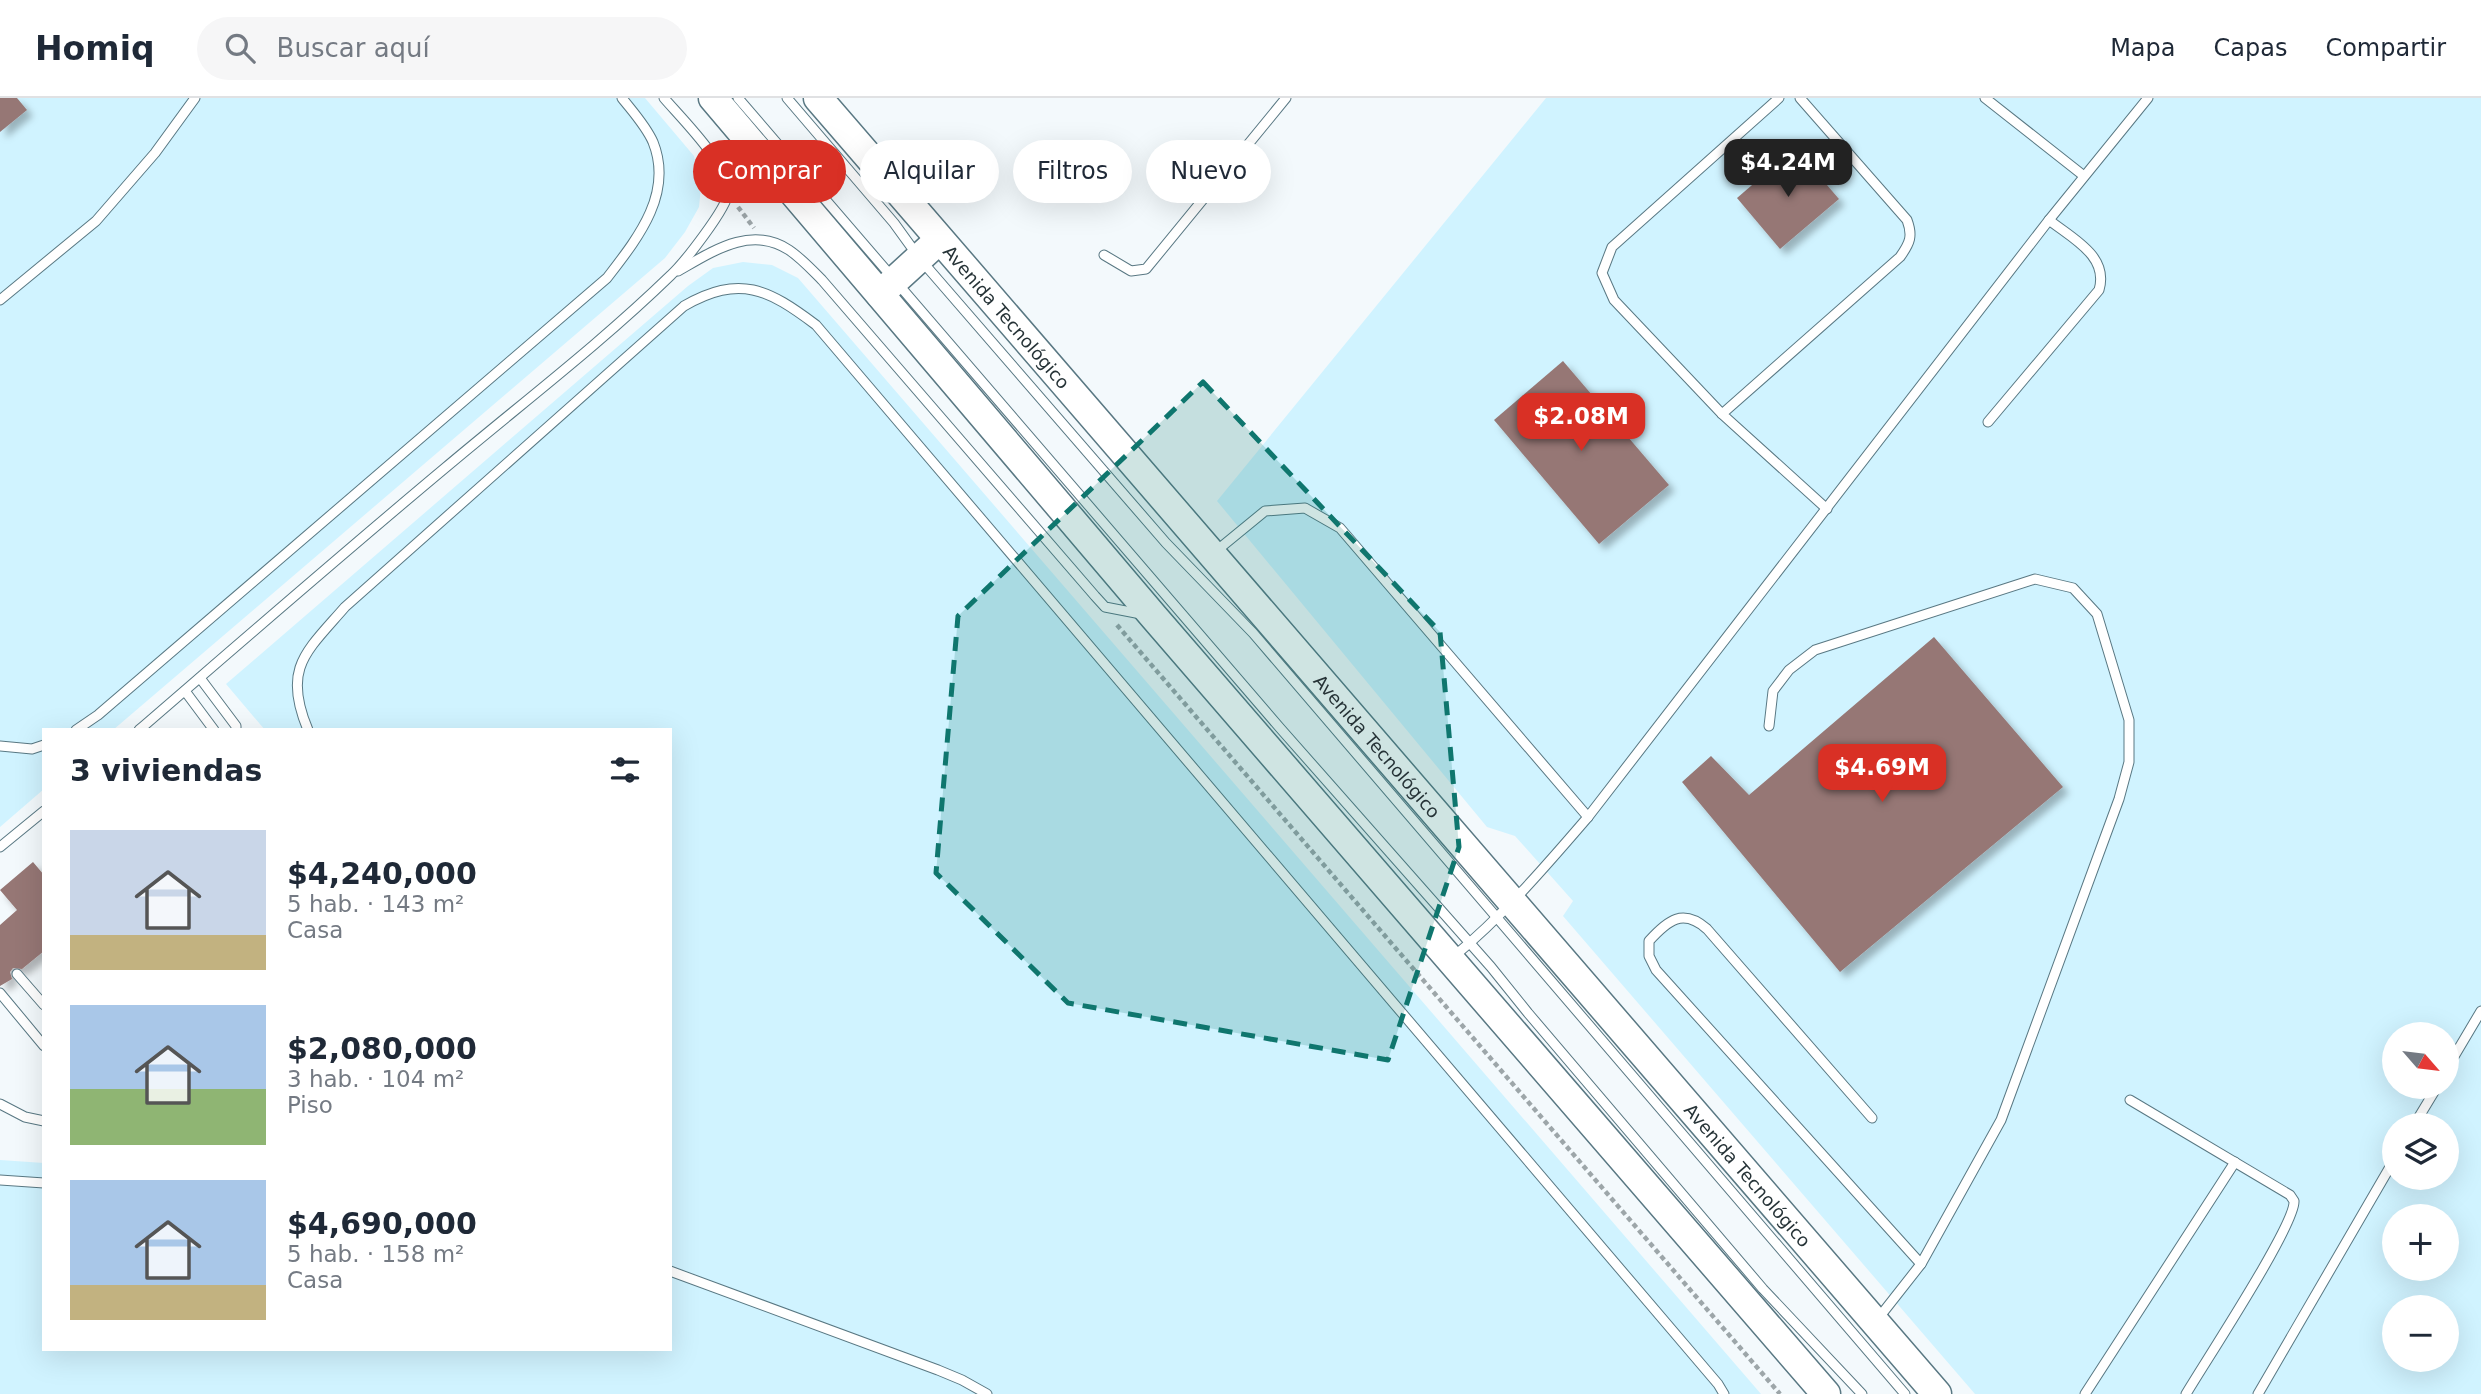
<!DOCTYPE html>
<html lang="es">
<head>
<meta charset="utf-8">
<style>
	body { margin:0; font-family:"DejaVu Sans",sans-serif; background:#f6f6f7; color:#1f2937; height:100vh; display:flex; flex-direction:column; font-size:26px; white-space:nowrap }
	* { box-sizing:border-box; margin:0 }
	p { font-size:23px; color:#747a83 }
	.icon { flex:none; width:38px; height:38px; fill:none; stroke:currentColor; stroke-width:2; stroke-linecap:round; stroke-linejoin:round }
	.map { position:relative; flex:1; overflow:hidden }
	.drawer { position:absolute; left:42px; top:630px; width:630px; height:623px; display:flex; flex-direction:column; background:#fff; border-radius:0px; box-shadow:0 7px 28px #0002 }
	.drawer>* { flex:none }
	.hud { position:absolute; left:693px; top:42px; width:665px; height:63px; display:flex; gap:14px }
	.needle { width:46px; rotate:118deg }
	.buttons { position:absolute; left:2382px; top:924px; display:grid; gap:14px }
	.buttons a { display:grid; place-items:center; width:77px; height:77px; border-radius:50%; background:#fff; box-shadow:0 7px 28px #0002; font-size:35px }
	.price { position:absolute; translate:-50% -60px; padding:0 16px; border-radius:14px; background:#d93025; color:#fff; font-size:23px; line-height:46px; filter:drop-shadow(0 2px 4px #0008) }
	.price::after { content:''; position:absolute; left:50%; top:42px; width:21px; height:16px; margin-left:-10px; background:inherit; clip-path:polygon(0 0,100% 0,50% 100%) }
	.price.selected { background:#222; color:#fff }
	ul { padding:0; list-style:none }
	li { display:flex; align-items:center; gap:21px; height:175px; padding:0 28px }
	li span { display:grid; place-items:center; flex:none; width:196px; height:140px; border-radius:0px; color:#555 }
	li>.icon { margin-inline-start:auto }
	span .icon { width:84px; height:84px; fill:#fffc; stroke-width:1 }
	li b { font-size:30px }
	h2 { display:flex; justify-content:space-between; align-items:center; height:84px; padding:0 28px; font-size:30px }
	.chip { padding:0 24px; border-radius:32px; background:#fff; box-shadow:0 7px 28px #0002; font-size:24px; line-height:63px }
	.chip.selected { background:#d93025; color:#fff }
	header { display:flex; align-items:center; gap:42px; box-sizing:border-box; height:98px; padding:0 35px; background:#fff; border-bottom:2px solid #e0e1e3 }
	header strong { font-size:33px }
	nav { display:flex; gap:38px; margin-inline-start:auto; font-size:24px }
	.search { width:490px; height:63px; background:#f6f6f7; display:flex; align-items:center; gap:18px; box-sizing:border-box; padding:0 24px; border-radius:38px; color:#747a83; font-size:26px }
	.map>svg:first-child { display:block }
	.built { fill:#d0f3ff; fill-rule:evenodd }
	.building { fill:#967775; filter:url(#shadow) }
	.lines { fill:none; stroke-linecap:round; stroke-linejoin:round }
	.lane-casing { stroke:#597883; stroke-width:11 }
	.primary-casing { stroke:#597883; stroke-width:31 }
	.path { stroke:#9da6a9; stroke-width:4.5; stroke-dasharray:5 3.5; stroke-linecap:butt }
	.lane { stroke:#fff; stroke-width:9 }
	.primary { stroke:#fff; stroke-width:28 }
	.marked { fill:#0f766e; fill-opacity:0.2; stroke:#0f766e; stroke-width:5; stroke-dasharray:14 9; stroke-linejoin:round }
	.labels { text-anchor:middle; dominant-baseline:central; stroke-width:7; stroke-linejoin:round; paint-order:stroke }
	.street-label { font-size:18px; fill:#263337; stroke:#f3f9fc }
</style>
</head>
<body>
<header>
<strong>Homiq</strong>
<div class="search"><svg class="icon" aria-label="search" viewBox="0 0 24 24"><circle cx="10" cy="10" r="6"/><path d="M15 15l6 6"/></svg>Buscar aquí</div>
<nav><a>Mapa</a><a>Capas</a><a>Compartir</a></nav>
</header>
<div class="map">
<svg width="2481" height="1296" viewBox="0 0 2481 1296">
	<defs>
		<filter id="shadow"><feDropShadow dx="6" dy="6" stdDeviation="3.5" flood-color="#0004"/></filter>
	</defs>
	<rect width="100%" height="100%" fill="#f3f9fc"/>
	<g class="built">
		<path d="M 0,0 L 645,0 L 694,58 L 701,89 L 699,109 L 685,134 L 665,160 L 113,632 L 44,632 L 44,691 L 0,729 Z"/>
		<path d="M 1546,0 L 2481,0 L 2481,1296 L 1975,1296 L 1563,818 L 1573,803 L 1515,738 L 1487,729 L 1217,403 ZM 2394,936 L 2446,936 L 2446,989 L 2394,989 ZM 2394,1027 L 2446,1027 L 2446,1080 L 2394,1080 ZM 2394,1118 L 2446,1118 L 2446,1171 L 2394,1171 ZM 2394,1209 L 2446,1209 L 2446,1262 L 2394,1262 Z"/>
		<path d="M 743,164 L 772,167 L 798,180 L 1761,1296 L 0,1296 L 0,1062 L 44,1065 L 44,1251 L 670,1251 L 670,632 L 265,632 L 226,586 L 688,188 L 713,170 Z"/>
	</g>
	<g class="building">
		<path d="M 0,0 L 17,0 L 27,12 L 0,34 Z"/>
		<path d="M 1795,50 L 1839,101 L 1780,151 L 1737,100 Z"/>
		<path d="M 1563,263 L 1669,387 L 1599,446 L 1494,322 Z"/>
		<path d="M 1934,539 L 2063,689 L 1840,874 L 1682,684 L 1711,658 L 1749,697 Z"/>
		<path d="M 33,764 L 44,777 L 44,853 L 22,871 L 13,870 L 10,874 L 12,881 L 0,888 L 0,827 L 17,812 L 0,792 Z"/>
	</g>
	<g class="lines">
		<defs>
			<g id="lane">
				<path d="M 738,0 L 1280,630 L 1491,869 L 1528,915 L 1763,1191 L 1862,1296"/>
				<path d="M 787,0 L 894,125 L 920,161 L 1166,445 L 1253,535 L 1905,1296"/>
				<path d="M 1800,0 L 1907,122 C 1913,138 1910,145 1900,159 L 1722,316 L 1827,411"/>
				<path d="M 1985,0 L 2084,78"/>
				<path d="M 1104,157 L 1131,173 L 1146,171 L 1286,0"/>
				<path d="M 678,173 C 713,153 751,127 789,152 C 801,160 812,172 822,182 L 1095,498 L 1105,509 L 1141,516"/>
				<path d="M 0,202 L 96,123 L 155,55 L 195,0"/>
				<path d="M 1722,316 L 1614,202 L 1602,175 L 1612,149 L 1779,0"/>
				<path d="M 1988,324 L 2099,192 C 2109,158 2073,141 2049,122"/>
				<path d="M 1215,454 L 1265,413 L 1305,410 L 1340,430 L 1588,719"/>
				<path d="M 200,580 L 236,628 L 236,632"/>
				<path d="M 185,593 L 214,632"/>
				<path d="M 1769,628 L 1773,593 L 1789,572 L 1815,552 L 2035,481 L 2073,490 L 2097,516 L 2129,622 L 2129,664 L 2119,701 L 2001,1022 L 1921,1166 L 1877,1222"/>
				<path d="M 76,632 L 98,617 L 607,180 C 637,141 674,96 653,44 C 646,28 633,14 622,0"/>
				<path d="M 139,632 C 241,544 342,456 445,370 C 521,306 600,246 671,177 C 684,165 727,110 728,95 C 730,68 682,21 664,0"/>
				<path d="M 308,632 C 282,570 306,554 345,509 L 684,208 C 740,176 768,191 816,227 L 1718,1286 L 1724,1296"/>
				<path d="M 0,648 L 32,651 L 44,647"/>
				<path d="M 0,749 L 44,713"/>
				<path d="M 1452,860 C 1503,818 1545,769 1588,719 L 2049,122 L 2148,0"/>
				<path d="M 17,876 L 44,907"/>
				<path d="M 0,895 L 44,948"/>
				<path d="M 2446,972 L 2481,913"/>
				<path d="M 2130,1002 L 2290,1097 L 2294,1103 C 2296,1126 2203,1267 2186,1296"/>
				<path d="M 0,1006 L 25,1019 L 44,1023"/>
				<path d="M 1872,1020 L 1707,831 C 1683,810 1668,822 1649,843 L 1649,858 L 1656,872 L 1921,1166"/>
				<path d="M 2414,1027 L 2437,989"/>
				<path d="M 0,1082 L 44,1085"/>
				<path d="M 670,1173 L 938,1272 L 962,1282 L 987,1296"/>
				<path d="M 2085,1296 L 2235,1064"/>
				<path d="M 2258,1296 L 2394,1062"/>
			</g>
			<g id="primary">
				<path d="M 713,0 L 1154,519 L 1826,1296"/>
				<path id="s1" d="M 818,0 L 1937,1296"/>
				<path d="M 880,196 L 939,142"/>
			</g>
		</defs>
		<use href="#lane" class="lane-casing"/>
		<use href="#primary" class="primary-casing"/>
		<g class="path">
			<path d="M 738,109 L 754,130"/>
			<path d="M 1117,527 L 1780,1296"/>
		</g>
		<use href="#lane" class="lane"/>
		<use href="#primary" class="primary"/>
	</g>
	<path class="marked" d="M 1203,284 L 1440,534 L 1459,749 L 1388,962 L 1068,905 L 936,775 L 958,518 Z"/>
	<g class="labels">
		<g class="street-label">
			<text stroke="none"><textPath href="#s1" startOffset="289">Avenida Tecnológico</textPath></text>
			<text stroke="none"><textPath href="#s1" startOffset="856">Avenida Tecnológico</textPath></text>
			<text stroke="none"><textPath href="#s1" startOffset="1423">Avenida Tecnológico</textPath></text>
		</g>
	</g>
</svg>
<div class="buttons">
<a><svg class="needle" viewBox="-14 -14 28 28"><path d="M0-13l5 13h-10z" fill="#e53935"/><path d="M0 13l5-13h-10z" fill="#747a83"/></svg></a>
<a><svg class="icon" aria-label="layers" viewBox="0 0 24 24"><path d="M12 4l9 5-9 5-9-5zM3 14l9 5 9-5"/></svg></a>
<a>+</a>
<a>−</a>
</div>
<b class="price selected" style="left:1788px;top:101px">$4.24M</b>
<b class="price" style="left:1581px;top:355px">$2.08M</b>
<b class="price" style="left:1882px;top:706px">$4.69M</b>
<div class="hud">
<a class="chip selected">Comprar</a>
<a class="chip">Alquilar</a>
<a class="chip">Filtros</a>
<a class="chip">Nuevo</a>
</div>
<section class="drawer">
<h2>3 viviendas<svg class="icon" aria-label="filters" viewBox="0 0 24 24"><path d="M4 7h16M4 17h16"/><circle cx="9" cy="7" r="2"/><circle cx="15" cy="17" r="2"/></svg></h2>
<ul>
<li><span style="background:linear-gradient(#c9d6e8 75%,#c2b280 0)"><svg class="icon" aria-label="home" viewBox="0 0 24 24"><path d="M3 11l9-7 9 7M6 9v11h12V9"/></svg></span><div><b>$4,240,000</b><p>5 hab. · 143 m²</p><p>Casa</p></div></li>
<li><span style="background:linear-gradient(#a9c7e8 60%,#8fb573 0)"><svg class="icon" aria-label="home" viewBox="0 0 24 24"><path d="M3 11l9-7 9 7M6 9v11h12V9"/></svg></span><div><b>$2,080,000</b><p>3 hab. · 104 m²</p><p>Piso</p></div></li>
<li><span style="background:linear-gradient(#a9c7e8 75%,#c2b280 0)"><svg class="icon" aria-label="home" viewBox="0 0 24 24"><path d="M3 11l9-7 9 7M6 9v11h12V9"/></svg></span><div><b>$4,690,000</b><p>5 hab. · 158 m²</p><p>Casa</p></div></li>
</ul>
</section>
</div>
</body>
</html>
